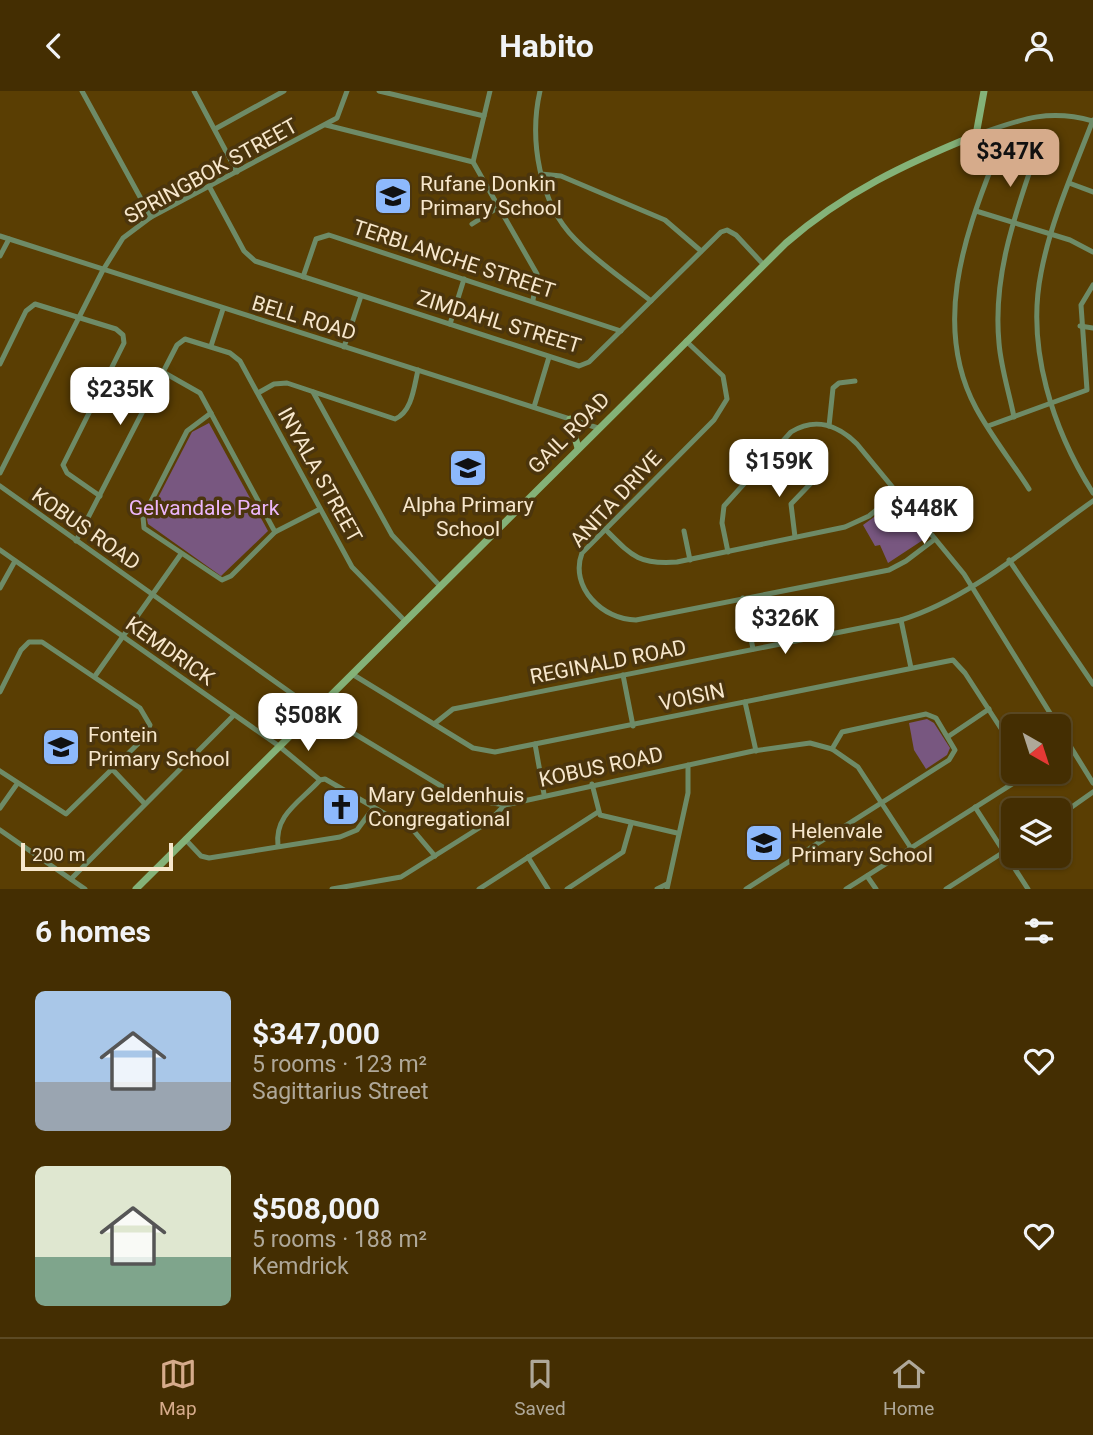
<!DOCTYPE html>
<html lang="en">
<head>
<meta charset="utf-8">
<style>
	body { margin:0; font-family:Roboto,sans-serif; background:#4e3a11; color:#f1f3f6; height:100vh; display:flex; flex-direction:column; font-size:26px; white-space:nowrap }
	* { box-sizing:border-box; margin:0 }
	p { font-size:23px; color:#afa899 }
	.icon { flex:none; width:38px; height:38px; fill:none; stroke:currentColor; stroke-width:2; stroke-linecap:round; stroke-linejoin:round }
	.map { position:relative; height:798px; overflow:hidden }
	.drawer { display:flex; flex-direction:column; background:#442e02; flex:1 }
	.drawer>* { flex:none }
	.needle { width:46px; rotate:141deg }
	.fabs { position:absolute; left:1001px; top:623px; display:grid; gap:14px }
	.fabs a { display:grid; place-items:center; width:70px; height:70px; border-radius:10px; background:#442e02; box-shadow:0 2px 5px #0004,0 0 0 2px #5c4a24; font-size:35px }
	.scale { position:absolute; left:21px; bottom:18px; width:152px; box-sizing:border-box; padding-left:7px; border:4px solid #f7e7cc; border-top:0; font-size:19px; line-height:24px; white-space:nowrap; color:#f7e7cc; -webkit-text-stroke:5px #4b350d; paint-order:stroke }
	.price { position:absolute; translate:-50% -60px; padding:0 16px; border-radius:14px; background:#fff; color:#222; font-size:23px; line-height:46px; filter:drop-shadow(0 2px 4px #0008) }
	.price::after { content:''; position:absolute; left:50%; top:42px; width:21px; height:16px; margin-left:-10px; background:inherit; clip-path:polygon(0 0,100% 0,50% 100%) }
	.price.on { background:#d6ab8b; color:#111 }
	ul { padding:0; list-style:none }
	li { display:flex; align-items:center; gap:21px; height:175px; padding:0 35px }
	li span { display:grid; place-items:center; flex:none; width:196px; height:140px; border-radius:10px; color:#555 }
	li>.icon { margin-inline-start:auto }
	span .icon { width:84px; height:84px; fill:#fffc; stroke-width:1 }
	li b { font-size:30px }
	h2 { display:flex; justify-content:space-between; align-items:center; height:84px; padding:0 35px; font-size:30px }
	header { display:flex; justify-content:space-between; align-items:center; height:91px; padding:0 35px; background:#442e02; font-size:32px; font-weight:700 }
	.dock { display:flex; justify-content:space-around; align-items:center; height:98px; border-top:2px solid #5c4a24; background:#442e02; font-size:19px; color:#afa899 }
	.dock a { display:grid; justify-items:center; gap:4px }
	.dock .on { color:#d6ab8b }
	.map>svg:first-child { display:block }
	.green { fill:#785780 }
	.lines { fill:none; stroke-linecap:round; stroke-linejoin:round }
	.street { stroke:#6e8b67; stroke-width:5 }
	.secondary { stroke:#84b278; stroke-width:7 }
	.labels { text-anchor:middle; dominant-baseline:central; stroke-width:7; stroke-linejoin:round; paint-order:stroke }
	.street-label { font-size:21px; fill:#f7e7cc; stroke:#4b350d }
	.poi-label { font-size:21px; fill:#f7e7cc; stroke:#4b350d; text-anchor:start }
	.park-label { font-size:21px; fill:#ecb6fb; stroke:#4b350d }
</style>
</head>
<body>
<header><svg class="icon" aria-label="back" viewBox="0 0 24 24"><path d="M15 5l-7 7 7 7"/></svg>Habito<svg class="icon" aria-label="person" viewBox="0 0 24 24"><circle cx="12" cy="8" r="4"/><path d="M4 21q1-7 8-7t8 7"/></svg></header>
<div class="map">
<svg width="1093" height="798" viewBox="0 0 1093 798">
	<rect width="100%" height="100%" fill="#5a3e03"/>
	<g class="green">
		<path d="M 209,332 L 268,440 L 221,485 L 148,433 L 147,428 L 192,341 Z"/>
		<path d="M 892,413 L 899,415 L 923,444 L 923,449 L 888,472 L 880,454 L 875,455 L 863,434 Z"/>
		<path d="M 927,628 L 934,632 L 950,657 L 947,664 L 926,678 L 914,659 L 909,632 Z"/>
	</g>
	<g class="lines">
		<g class="street">
			<path d="M 82,0 L 151,126"/>
			<path d="M 194,0 L 237,81"/>
			<path d="M 379,0 L 484,25"/>
			<path d="M 490,0 L 473,71 L 537,183 L 533,209"/>
			<path d="M 540,0 C 529,48 539,112 575,148 C 597,171 626,190 651,210"/>
			<path d="M 1093,29 C 1074,79 1051,129 1041,182 C 1026,257 1053,339 1093,402"/>
			<path d="M 326,34 L 473,71"/>
			<path d="M 215,38 L 284,0"/>
			<path d="M 976,44 C 1019,29 1047,17 1093,30"/>
			<path d="M 541,83 L 561,85 L 665,129 L 701,160"/>
			<path d="M 1069,92 L 1093,101"/>
			<path d="M 209,95 L 244,160 L 255,170 L 579,275 L 589,271 L 721,141 L 727,139 L 736,144 L 763,173"/>
			<path d="M 976,120 L 1070,149 L 1093,161"/>
			<path d="M 472,133 L 499,116"/>
			<path d="M 0,145 L 598,337"/>
			<path d="M 0,165 L 9,148"/>
			<path d="M 303,186 L 316,148 L 329,144 L 621,240"/>
			<path d="M 450,233 L 464,188"/>
			<path d="M 1080,235 L 1093,237"/>
			<path d="M 686,250 L 723,285 L 727,308 L 714,329 L 582,462 C 569,496 603,529 636,529 L 889,479 L 906,470 L 935,448"/>
			<path d="M 211,255 L 223,218"/>
			<path d="M 344,256 L 361,205"/>
			<path d="M 0,273 L 26,220 L 35,213 L 116,238 L 123,244 L 124,252 L 63,374 L 67,382 L 100,405"/>
			<path d="M 163,281 L 200,302 L 275,441"/>
			<path d="M 313,301 L 392,444 L 440,495"/>
			<path d="M 258,302 L 274,293 L 287,292 L 395,328 C 412,321 414,296 418,279"/>
			<path d="M 534,316 L 549,266"/>
			<path d="M 211,322 L 187,340 L 143,426 L 144,437 L 222,489 L 231,485 L 275,441 L 320,418"/>
			<path d="M 1014,326 C 1009,301 1001,277 999,252 C 993,190 1012,132 1032,74 C 1024,61 1003,56 994,70 C 963,148 933,237 976,317 C 991,345 1012,371 1029,398"/>
			<path d="M 829,335 L 833,297 L 839,292 L 855,290"/>
			<path d="M 988,335 L 1087,299 L 1081,214 L 1093,194"/>
			<path d="M 0,382 L 103,179 L 123,147 L 151,126 L 337,27 L 347,0"/>
			<path d="M 0,395 L 315,619 L 461,707 L 505,714 L 753,660 L 810,652 L 832,658 L 858,676 L 911,757"/>
			<path d="M 605,438 C 631,464 638,474 677,471 L 845,436 L 869,425 L 897,402"/>
			<path d="M 684,440 L 690,469"/>
			<path d="M 795,446 L 791,413 L 815,388"/>
			<path d="M 76,450 L 177,254 L 185,248 L 230,262 L 240,270 L 352,476 L 405,530"/>
			<path d="M 0,459 L 279,655 L 320,689"/>
			<path d="M 728,461 L 722,432 L 724,415 L 791,341 C 815,326 838,334 857,353 L 964,483 L 1058,635"/>
			<path d="M 1009,469 L 1093,593"/>
			<path d="M 0,497 L 15,470"/>
			<path d="M 743,507 L 753,558"/>
			<path d="M 901,529 L 911,577"/>
			<path d="M 352,583 L 473,657 L 495,661 L 953,569 L 965,582 L 1013,656"/>
			<path d="M 623,584 L 633,635"/>
			<path d="M 95,585 L 181,463"/>
			<path d="M 0,601 L 21,559 L 29,551 L 42,551 L 140,617 L 150,634 L 146,645 L 66,723 L 0,680"/>
			<path d="M 745,611 L 756,660"/>
			<path d="M 434,633 L 453,618 L 901,529 C 970,508 1033,452 1093,410"/>
			<path d="M 1059,637 L 1093,692"/>
			<path d="M 949,645 L 989,618"/>
			<path d="M 535,653 L 544,703"/>
			<path d="M 1059,663 L 1070,655"/>
			<path d="M 113,679 L 145,713"/>
			<path d="M 592,693 L 600,724 L 677,742"/>
			<path d="M 975,716 L 1028,798"/>
			<path d="M 0,717 L 17,693"/>
			<path d="M 1059,725 L 1093,701"/>
			<path d="M 0,739 L 85,798"/>
			<path d="M 185,748 L 201,765 L 209,767 L 340,746 L 357,739 L 374,716"/>
			<path d="M 278,755 C 274,724 300,711 320,689 L 325,688 L 413,739 L 435,765"/>
			<path d="M 528,766 L 548,798"/>
			<path d="M 867,785 L 876,798"/>
			<path d="M 71,788 L 234,624"/>
			<path d="M 332,798 L 401,786 L 487,732 L 505,714"/>
			<path d="M 479,798 L 598,721"/>
			<path d="M 567,798 L 623,761 L 631,733"/>
			<path d="M 657,798 L 667,793"/>
			<path d="M 667,798 L 688,702 L 688,674"/>
			<path d="M 746,798 L 949,669 L 955,659 L 936,627 L 926,623 L 842,641 L 832,658"/>
			<path d="M 846,798 L 1031,681"/>
			<path d="M 946,798 L 1013,755"/>
		</g>
		<g class="secondary">
			<path d="M 570,328 L 578,357"/>
			<path d="M 136,798 L 786,152 C 845,101 905,73 976,44 L 984,0"/>
		</g>
	</g>
	<defs>
		<symbol id="school-square" viewBox="-11 -11 22 22"><rect x="-9" y="-9" width="18" height="18" rx="4" fill="#8db9fc" stroke="#4b350d"/><path d="M0-5L7-2L0 1L-7-2ZM-4 1L0 2.5L4 1V4Q0 6-4 4Z" fill="#111"/></symbol>
		<symbol id="church-square" viewBox="-11 -11 22 22"><rect x="-9" y="-9" width="18" height="18" rx="4" fill="#8db9fc" stroke="#4b350d"/><path d="M-1.2-6h2.4v3.5h3.3v2.4h-3.3V6h-2.4V-.1h-3.3v-2.4h3.3Z" fill="#111"/></symbol>
	</defs>
	<g fill-rule="evenodd">
		<use href="#school-square" x="371" y="83" width="44" height="44"/>
		<use href="#school-square" x="446" y="355" width="44" height="44"/>
		<use href="#school-square" x="39" y="634" width="44" height="44"/>
		<use href="#church-square" x="319" y="694" width="44" height="44"/>
		<use href="#school-square" x="742" y="730" width="44" height="44"/>
	</g>
	<g class="labels">
		<g class="street-label">
			<text transform="translate(211 80) rotate(-29)">SPRINGBOK STREET</text>
			<text transform="translate(454 168) rotate(18)">TERBLANCHE STREET</text>
			<text transform="translate(304 227) rotate(17)">BELL ROAD</text>
			<text transform="translate(499 231) rotate(17)">ZIMDAHL STREET</text>
			<text transform="translate(569 342) rotate(-45)">GAIL ROAD</text>
			<text transform="translate(320 384) rotate(61)">INYALA STREET</text>
			<text transform="translate(616 408) rotate(-47)">ANITA DRIVE</text>
			<text transform="translate(86 438) rotate(35)">KOBUS ROAD</text>
			<text transform="translate(170 560) rotate(35)">KEMDRICK</text>
			<text transform="translate(608 571) rotate(-11)">REGINALD ROAD</text>
			<text transform="translate(692 606) rotate(-12)">VOISIN</text>
			<text transform="translate(601 676) rotate(-12)">KOBUS ROAD</text>
		</g>
		<g class="poi-label">
			<text x="420" y="93">Rufane Donkin<tspan x="420" dy="24">Primary School</tspan></text>
			<text x="468" y="414" text-anchor="middle">Alpha Primary<tspan x="468" dy="24">School</tspan></text>
			<text x="88" y="644">Fontein<tspan x="88" dy="24">Primary School</tspan></text>
			<text x="368" y="704">Mary Geldenhuis<tspan x="368" dy="24">Congregational</tspan></text>
			<text x="791" y="740">Helenvale<tspan x="791" dy="24">Primary School</tspan></text>
		</g>
		<g class="park-label">
			<text x="204" y="417">Gelvandale Park</text>
		</g>
	</g>
</svg>
<div class="fabs">
<a><svg class="needle" viewBox="-14 -14 28 28"><path d="M0-13l5 13h-10z" fill="#e53935"/><path d="M0 13l5-13h-10z" fill="#afa899"/></svg></a>
<a><svg class="icon" aria-label="layers" viewBox="0 0 24 24"><path d="M12 4l9 5-9 5-9-5zM3 14l9 5 9-5"/></svg></a>
</div>
<div class="scale">200 m</div>
<b class="price on" style="left:1010px;top:98px">$347K</b>
<b class="price" style="left:120px;top:336px">$235K</b>
<b class="price" style="left:779px;top:408px">$159K</b>
<b class="price" style="left:924px;top:455px">$448K</b>
<b class="price" style="left:785px;top:565px">$326K</b>
<b class="price" style="left:308px;top:662px">$508K</b>
</div>
<section class="drawer">
<h2>6 homes<svg class="icon" aria-label="filters" viewBox="0 0 24 24"><path d="M4 7h16M4 17h16"/><circle cx="9" cy="7" r="2"/><circle cx="15" cy="17" r="2"/></svg></h2>
<ul>
<li><span style="background:linear-gradient(#a9c7e8 65%,#9aa5b1 0)"><svg class="icon" aria-label="home" viewBox="0 0 24 24"><path d="M3 11l9-7 9 7M6 9v11h12V9"/></svg></span><div><b>$347,000</b><p>5 rooms · 123 m²</p><p>Sagittarius Street</p></div><svg class="icon" aria-label="heart" viewBox="0 0 24 24"><path d="M12 20l-8-8c-3-5 5-10 8-4 3-6 11-1 8 4z"/></svg></li>
<li><span style="background:linear-gradient(#dfe7d0 65%,#7fa58c 0)"><svg class="icon" aria-label="home" viewBox="0 0 24 24"><path d="M3 11l9-7 9 7M6 9v11h12V9"/></svg></span><div><b>$508,000</b><p>5 rooms · 188 m²</p><p>Kemdrick</p></div><svg class="icon" aria-label="heart" viewBox="0 0 24 24"><path d="M12 20l-8-8c-3-5 5-10 8-4 3-6 11-1 8 4z"/></svg></li>
</ul>
</section>
<nav class="dock">
<a class="on"><svg class="icon" aria-label="map" viewBox="0 0 24 24"><path d="M3 6l6-2 6 2 6-2v14l-6 2-6-2-6 2zM9 4v14M15 6v14"/></svg>Map</a>
<a><svg class="icon" aria-label="saved" viewBox="0 0 24 24"><path d="M7 4h10v16l-5-4-5 4z"/></svg>Saved</a>
<a><svg class="icon" aria-label="home" viewBox="0 0 24 24"><path d="M3 11l9-7 9 7M6 9v11h12V9"/></svg>Home</a>
</nav>
</body>
</html>
